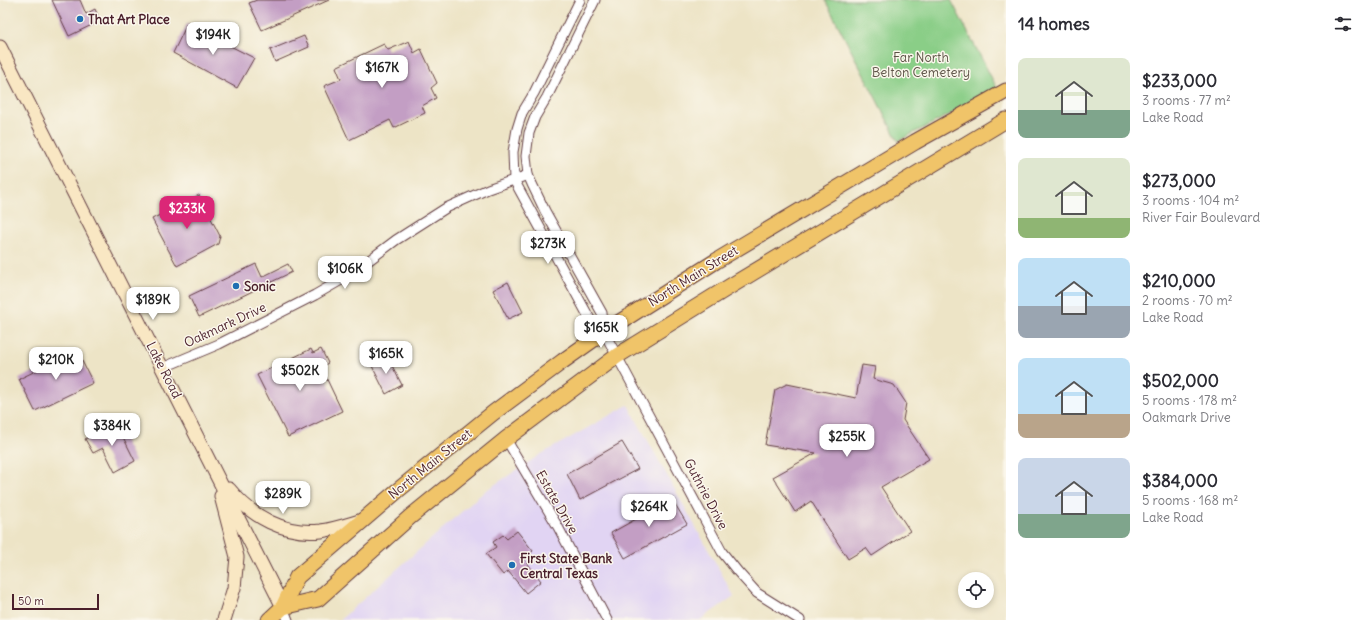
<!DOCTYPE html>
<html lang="en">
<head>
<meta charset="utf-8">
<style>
	body { margin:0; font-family:Delius,sans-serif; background:#f7f7f7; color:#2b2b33; height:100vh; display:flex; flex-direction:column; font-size:15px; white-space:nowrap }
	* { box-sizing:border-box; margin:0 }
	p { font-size:13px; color:#7c7c81 }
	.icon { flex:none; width:22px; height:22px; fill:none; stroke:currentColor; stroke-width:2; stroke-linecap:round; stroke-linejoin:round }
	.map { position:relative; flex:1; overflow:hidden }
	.drawer { display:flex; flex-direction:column; background:#fff; width:360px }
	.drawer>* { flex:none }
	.tools { position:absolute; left:958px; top:572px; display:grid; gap:8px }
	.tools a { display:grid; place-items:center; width:36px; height:36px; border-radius:50%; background:#fff; box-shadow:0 2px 6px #0003; font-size:20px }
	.scale { position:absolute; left:12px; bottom:10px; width:87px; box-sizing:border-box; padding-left:4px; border:2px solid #4a1f2b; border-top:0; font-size:11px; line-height:14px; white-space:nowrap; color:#4a1f2b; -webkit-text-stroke:3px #fbf7ec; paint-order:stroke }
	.price { position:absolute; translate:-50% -34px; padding:0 9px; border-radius:8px; background:#fff; color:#222; font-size:13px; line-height:26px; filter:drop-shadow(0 1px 2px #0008) }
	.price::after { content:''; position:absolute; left:50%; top:24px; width:12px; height:9px; margin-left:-6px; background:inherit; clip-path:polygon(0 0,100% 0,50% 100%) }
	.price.active { background:#db2777; color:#fff }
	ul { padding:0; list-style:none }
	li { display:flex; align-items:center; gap:12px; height:100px; padding:0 12px }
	li span { display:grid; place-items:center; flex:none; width:112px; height:80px; border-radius:8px; color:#555 }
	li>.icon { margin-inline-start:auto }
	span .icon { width:48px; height:48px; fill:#fffc; stroke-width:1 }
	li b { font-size:17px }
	h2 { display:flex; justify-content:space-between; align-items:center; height:48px; padding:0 12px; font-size:17px }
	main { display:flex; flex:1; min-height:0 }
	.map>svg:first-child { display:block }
	.built { fill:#e1d4f3 }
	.green { fill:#8ace87; stroke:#6a7659 }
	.building { fill:#c39ec4 }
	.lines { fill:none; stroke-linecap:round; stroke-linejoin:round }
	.minor-casing { stroke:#623d42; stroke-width:11 }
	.secondary-casing { stroke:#623d42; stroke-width:15 }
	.primary-casing { stroke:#623d42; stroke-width:17 }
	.minor { stroke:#fff; stroke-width:9 }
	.secondary { stroke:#f9e7c3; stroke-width:13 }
	.primary { stroke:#f0c469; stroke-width:15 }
	.poi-dot { fill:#1f6fb2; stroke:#fbf7ec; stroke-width:1.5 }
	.labels { text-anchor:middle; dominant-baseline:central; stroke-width:3; stroke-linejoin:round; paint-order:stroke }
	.poi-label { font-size:13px; font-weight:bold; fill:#4a1f2b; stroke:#fbf7ec; text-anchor:start }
	.park-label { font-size:13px; fill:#5d5447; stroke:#fbf7ec }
	.street-label { font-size:13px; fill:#4a1f2b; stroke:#fbf7ec }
</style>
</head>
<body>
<main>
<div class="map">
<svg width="1006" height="620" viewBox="0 0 1006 620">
	<rect width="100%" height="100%" fill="#fbf7ec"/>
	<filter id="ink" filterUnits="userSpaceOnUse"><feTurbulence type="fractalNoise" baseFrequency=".025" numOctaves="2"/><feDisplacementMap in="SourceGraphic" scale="8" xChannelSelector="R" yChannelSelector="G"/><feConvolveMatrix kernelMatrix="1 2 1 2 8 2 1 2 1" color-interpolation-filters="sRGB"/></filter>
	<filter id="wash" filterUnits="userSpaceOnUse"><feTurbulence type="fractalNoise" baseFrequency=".012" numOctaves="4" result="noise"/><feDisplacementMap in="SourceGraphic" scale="16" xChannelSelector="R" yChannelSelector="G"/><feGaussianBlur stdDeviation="0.9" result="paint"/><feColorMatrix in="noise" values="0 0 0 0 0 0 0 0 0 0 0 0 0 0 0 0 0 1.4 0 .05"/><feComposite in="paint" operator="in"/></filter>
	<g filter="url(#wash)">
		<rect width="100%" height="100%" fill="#ede4c6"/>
		<path class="built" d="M 628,405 L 734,596 L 700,620 L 340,620 L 485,491 L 538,456 Z"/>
		<path class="green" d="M 825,0 L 951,0 L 998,90 L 898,141 Z"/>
		<g id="blocks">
			<g class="building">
				<path d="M 52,0 L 80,0 L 86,14 L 95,9 L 100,21 L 69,36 Z"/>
				<path d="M 257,0 L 329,0 L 262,30 L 249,3 Z"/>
				<path d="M 187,24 L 254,58 L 237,88 L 173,53 Z"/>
				<path d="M 304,36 L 309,47 L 275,62 L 270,50 Z"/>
				<path d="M 409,41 L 414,53 L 421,49 L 437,83 L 431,88 L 436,98 L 422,106 L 425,113 L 394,128 L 390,120 L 349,140 L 324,86 L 341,79 L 336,67 L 384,44 L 388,50 Z"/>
				<path d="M 199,195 L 220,236 L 218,244 L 177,266 L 152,219 Z"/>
				<path d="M 256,264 L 262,277 L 288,264 L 292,272 L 199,317 L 189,296 Z"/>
				<path d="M 508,282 L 523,312 L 508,319 L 493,290 Z"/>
				<path d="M 311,349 L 313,353 L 321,349 L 328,363 L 321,367 L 342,411 L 288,437 L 257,375 Z"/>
				<path d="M 77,351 L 93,383 L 35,411 L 19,379 Z"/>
				<path d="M 387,356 L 402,385 L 386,394 L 371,364 Z"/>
				<path d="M 862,365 L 875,367 L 873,379 L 894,385 L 906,403 L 903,420 L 929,459 L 881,487 L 910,531 L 872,556 L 866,548 L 848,559 L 811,501 L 795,512 L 773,477 L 816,453 L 765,445 L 775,390 L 787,384 L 856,398 Z"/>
				<path d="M 116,423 L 135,461 L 115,472 L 103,448 L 93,453 L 85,439 Z"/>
				<path d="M 622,442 L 638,469 L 580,500 L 567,474 Z"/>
				<path d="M 672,499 L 687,524 L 625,558 L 611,533 Z"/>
				<path d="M 517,531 L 533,551 L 524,559 L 541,581 L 526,593 L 508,571 L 503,575 L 486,554 L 496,547 L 493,542 L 503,535 L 507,539 Z"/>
			</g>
		</g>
	</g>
	<g filter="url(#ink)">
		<use href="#blocks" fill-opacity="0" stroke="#623d42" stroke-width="1"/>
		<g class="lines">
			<defs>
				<g id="minor">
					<path d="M 580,0 L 534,93 L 522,113 L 517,129 L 513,152 L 514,180 L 591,321 L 604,332"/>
					<path d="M 595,0 L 547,97 L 535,117 L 529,133 L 526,156 L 528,175 L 532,184 L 545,211 L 602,313 L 604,332 L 722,552 L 738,572 L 757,593 L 800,620"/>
					<path d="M 162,368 L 219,344 L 315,295 L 348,276 L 396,240 L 446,208 L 488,189 L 528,175"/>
					<path d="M 506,439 L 558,527 L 607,620"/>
					<path d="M 283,607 L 288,620"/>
				</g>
				<g id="secondary">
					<path d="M 0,47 L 283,607"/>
					<path d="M 229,489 C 252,517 284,535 321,531 C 335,529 349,524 363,520"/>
					<path d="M 221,496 L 237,557 L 234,588 L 224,620"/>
				</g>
				<g id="primary">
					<path d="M 283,607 L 318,599 L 410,517 L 506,439 L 617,356 L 729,287 L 1006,120"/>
					<path d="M 269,620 L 283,607 L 297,577 L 397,491 L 493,413 L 563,361 L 604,332 L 716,261 L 915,142 L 1006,91"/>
				</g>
			</defs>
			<use href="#minor" class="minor-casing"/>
			<use href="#secondary" class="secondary-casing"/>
			<use href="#primary" class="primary-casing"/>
			<use href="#minor" class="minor"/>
			<use href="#secondary" class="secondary"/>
			<use href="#primary" class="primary"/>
		</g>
	</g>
	<g class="poi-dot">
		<circle cx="80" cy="19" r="4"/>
		<circle cx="236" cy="286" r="4"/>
		<circle cx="512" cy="565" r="4"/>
	</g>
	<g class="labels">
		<g class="poi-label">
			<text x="88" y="19">That Art Place</text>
			<text x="244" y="286">Sonic</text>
			<text x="520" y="558">First State Bank<tspan x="520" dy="15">Central Texas</tspan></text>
		</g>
		<g class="park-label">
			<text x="921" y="57">Far North<tspan x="921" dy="15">Belton Cemetery</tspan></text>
		</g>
		<g class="street-label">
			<text transform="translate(693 276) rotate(-32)">North Main Street</text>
			<text transform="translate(225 325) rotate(-25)">Oakmark Drive</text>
			<text transform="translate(164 370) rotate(63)">Lake Road</text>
			<text transform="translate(430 464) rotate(-39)">North Main Street</text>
			<text transform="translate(706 494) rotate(62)">Guthrie Drive</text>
			<text transform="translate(557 502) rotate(60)">Estate Drive</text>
		</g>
	</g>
</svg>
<div class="tools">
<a><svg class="icon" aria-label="locate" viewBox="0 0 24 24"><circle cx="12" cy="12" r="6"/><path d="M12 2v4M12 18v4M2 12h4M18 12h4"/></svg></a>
</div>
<div class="scale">50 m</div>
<b class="price" style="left:213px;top:56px">$194K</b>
<b class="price" style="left:382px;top:89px">$167K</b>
<b class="price active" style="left:187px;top:230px">$233K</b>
<b class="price" style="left:548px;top:265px">$273K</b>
<b class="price" style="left:345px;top:290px">$106K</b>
<b class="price" style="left:153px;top:321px">$189K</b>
<b class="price" style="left:601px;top:349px">$165K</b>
<b class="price" style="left:386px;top:375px">$165K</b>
<b class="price" style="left:56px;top:381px">$210K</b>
<b class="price" style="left:300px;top:392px">$502K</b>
<b class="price" style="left:112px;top:447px">$384K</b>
<b class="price" style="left:847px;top:458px">$255K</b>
<b class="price" style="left:283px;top:515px">$289K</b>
<b class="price" style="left:649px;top:528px">$264K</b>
</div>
<section class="drawer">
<h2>14 homes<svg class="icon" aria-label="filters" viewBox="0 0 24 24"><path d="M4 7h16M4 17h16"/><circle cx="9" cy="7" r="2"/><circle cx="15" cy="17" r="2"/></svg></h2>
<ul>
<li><span style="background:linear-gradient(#dfe7d0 65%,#7fa58c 0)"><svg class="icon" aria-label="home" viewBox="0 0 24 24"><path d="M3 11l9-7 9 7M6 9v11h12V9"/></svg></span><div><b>$233,000</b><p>3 rooms · 77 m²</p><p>Lake Road</p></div></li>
<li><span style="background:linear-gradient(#dfe7d0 75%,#8fb573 0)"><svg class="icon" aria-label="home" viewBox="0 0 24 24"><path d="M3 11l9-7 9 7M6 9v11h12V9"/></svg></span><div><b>$273,000</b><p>3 rooms · 104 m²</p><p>River Fair Boulevard</p></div></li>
<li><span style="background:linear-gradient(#bfe0f5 60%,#9aa5b1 0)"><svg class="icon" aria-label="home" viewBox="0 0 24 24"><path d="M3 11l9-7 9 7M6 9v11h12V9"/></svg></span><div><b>$210,000</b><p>2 rooms · 70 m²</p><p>Lake Road</p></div></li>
<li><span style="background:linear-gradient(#bfe0f5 70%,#b9a48a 0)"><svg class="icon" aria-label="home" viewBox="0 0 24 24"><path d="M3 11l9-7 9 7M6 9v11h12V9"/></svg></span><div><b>$502,000</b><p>5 rooms · 178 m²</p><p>Oakmark Drive</p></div></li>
<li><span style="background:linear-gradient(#c9d6e8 70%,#7fa58c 0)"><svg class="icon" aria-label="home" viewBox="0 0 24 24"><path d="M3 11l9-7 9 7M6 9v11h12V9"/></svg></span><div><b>$384,000</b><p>5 rooms · 168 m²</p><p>Lake Road</p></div></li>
</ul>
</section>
</main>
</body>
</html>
